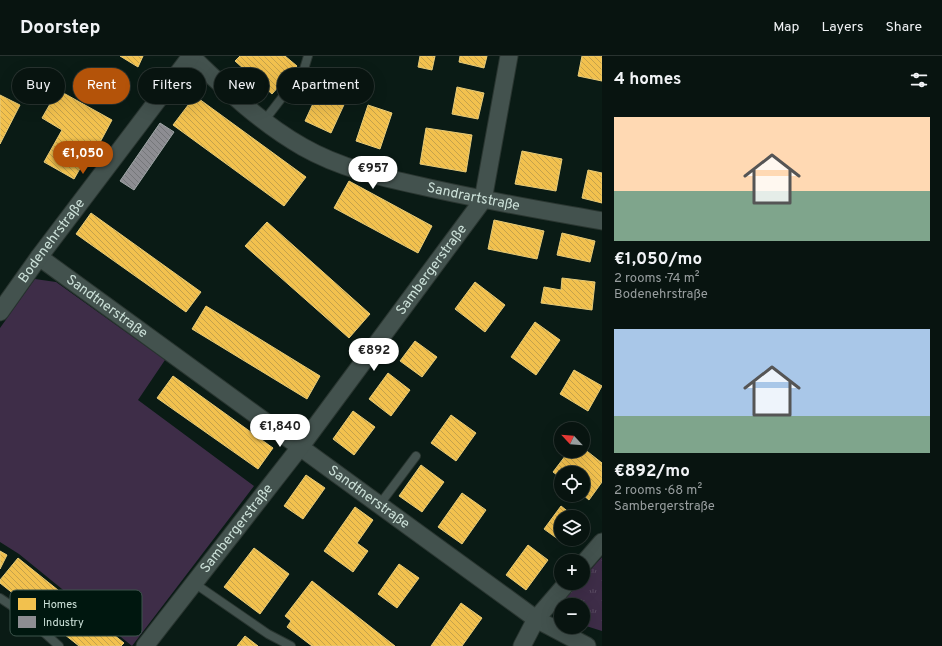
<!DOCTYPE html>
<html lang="en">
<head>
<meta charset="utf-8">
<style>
	body { margin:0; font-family:Overpass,sans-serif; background:#111d19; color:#f1f3f6; height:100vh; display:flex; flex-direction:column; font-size:15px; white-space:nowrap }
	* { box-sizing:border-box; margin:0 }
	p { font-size:13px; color:#989e9f }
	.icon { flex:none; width:22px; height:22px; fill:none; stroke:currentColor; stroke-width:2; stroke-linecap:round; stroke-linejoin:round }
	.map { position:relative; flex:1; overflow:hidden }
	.details { display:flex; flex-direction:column; background:#081410; width:340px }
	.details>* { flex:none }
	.hud { position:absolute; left:12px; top:12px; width:380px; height:36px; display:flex; gap:8px }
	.needle { width:26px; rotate:296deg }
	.tools { position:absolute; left:554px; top:366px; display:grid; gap:8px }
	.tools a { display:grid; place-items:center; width:36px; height:36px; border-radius:50%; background:#081410; box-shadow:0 4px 16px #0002,0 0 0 1px #293330; font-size:20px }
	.price { position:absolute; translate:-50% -34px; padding:0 9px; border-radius:14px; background:#fff; color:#222; font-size:13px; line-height:26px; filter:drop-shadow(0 1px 2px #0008) }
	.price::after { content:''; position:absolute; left:50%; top:24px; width:12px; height:9px; margin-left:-6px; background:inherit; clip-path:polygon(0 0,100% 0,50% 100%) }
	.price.current { background:#b45309; color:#fff }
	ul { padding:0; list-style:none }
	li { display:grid; align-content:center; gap:8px; height:212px; padding:0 12px }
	li span { display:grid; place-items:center; height:124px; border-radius:0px; color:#555 }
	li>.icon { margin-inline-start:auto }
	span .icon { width:72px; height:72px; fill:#fffc; stroke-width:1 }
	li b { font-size:17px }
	h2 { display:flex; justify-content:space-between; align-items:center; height:48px; padding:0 12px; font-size:17px }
	.pill { padding:0 14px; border-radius:18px; background:#081410; box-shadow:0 4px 16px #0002,0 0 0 1px #293330; font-size:14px; line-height:36px }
	.pill.current { background:#b45309; color:#fff }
	header { display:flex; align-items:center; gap:24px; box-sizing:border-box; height:56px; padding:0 20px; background:#081410; border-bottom:1px solid #293330 }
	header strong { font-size:19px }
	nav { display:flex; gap:22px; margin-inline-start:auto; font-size:14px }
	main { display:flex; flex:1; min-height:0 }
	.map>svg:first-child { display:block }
	.grass { fill:url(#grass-tufts) }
	.garden { fill:#3e2d48 }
	.homes { fill:url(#homes-back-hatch); stroke:#e7cb78 }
	.industry { fill:url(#industry-back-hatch); stroke:#a0a6a7 }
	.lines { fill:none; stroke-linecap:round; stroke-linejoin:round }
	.lane-casing { stroke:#2a3631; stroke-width:10 }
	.street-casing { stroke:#2a3631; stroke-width:19 }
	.lane { stroke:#43524e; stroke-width:8 }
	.street { stroke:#43524e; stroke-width:17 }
	.labels { text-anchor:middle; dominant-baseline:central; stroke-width:4; stroke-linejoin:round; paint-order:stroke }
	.street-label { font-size:14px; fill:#cce1d9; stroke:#00170f }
	.key { fill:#00170f; stroke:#3d544c; stroke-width:1 }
	.key-label { font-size:11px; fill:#cce1d9 }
</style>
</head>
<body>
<header>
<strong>Doorstep</strong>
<nav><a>Map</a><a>Layers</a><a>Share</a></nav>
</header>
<main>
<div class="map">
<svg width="602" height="590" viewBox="0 0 602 590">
	<defs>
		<pattern id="grass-tufts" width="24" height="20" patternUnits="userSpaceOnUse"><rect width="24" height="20" fill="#3e2d48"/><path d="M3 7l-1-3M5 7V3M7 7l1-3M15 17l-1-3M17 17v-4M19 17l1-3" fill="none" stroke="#594b62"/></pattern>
		<pattern id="homes-back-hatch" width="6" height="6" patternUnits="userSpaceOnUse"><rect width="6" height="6" fill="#f2c14e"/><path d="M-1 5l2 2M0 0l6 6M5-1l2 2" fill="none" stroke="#c5a24b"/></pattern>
		<pattern id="industry-back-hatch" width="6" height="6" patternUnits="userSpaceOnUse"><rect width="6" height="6" fill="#8d8d92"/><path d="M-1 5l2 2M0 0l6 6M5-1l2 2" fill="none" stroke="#75777a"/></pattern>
	</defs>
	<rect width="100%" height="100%" fill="#0a1b15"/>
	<path class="grass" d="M 602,501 L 602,575 L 583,569 L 583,549 L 561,549 L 561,561 L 559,558 L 559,548 L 578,527 L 583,527 L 583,522 Z"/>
	<path class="garden" d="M 35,223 L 56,226 L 165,304 L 138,344 L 254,430 L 132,590 L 19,498 L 0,486 L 0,272 Z"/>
	<g class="homes">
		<path d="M 120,0 L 143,0 L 138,11 Z"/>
		<path d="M 240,0 L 285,0 L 297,10 L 272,38 L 235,5 Z"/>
		<path d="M 420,0 L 435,0 L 432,14 L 418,11 Z"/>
		<path d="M 460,0 L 487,0 L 484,12 L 459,6 Z"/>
		<path d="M 582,0 L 602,0 L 602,25 L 578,20 Z"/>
		<path d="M 322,28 L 348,40 L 331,77 L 305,65 Z"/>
		<path d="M 457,31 L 484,37 L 478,63 L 452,58 Z"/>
		<path d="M 58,34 L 112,64 L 97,92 L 93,90 L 74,123 L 44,106 L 62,74 L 42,62 Z"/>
		<path d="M 0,39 L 20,49 L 0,88 Z"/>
		<path d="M 195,40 L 306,121 L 284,150 L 173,69 Z"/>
		<path d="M 368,49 L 392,57 L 380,93 L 356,85 Z"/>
		<path d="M 426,72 L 472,79 L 466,116 L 420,108 Z"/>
		<path d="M 522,95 L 562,103 L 556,135 L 515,128 Z"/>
		<path d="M 588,114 L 602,117 L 602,147 L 582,142 Z"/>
		<path d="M 349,125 L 432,170 L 418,197 L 334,152 Z"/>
		<path d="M 91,157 L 201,236 L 186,256 L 76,178 Z"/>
		<path d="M 494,164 L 544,175 L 537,203 L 488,193 Z"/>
		<path d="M 267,166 L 370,258 L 349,282 L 245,190 Z"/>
		<path d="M 562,177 L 595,185 L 590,206 L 557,199 Z"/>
		<path d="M 562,222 L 595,226 L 592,254 L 541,247 L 544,231 L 561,234 Z"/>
		<path d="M 475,226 L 505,249 L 485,276 L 455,253 Z"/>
		<path d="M 206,250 L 320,320 L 307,343 L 192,273 Z"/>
		<path d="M 535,266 L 560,284 L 536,319 L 511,301 Z"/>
		<path d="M 415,285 L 437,301 L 422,321 L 400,305 Z"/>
		<path d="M 574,314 L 602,330 L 588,355 L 560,338 Z"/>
		<path d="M 388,317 L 410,334 L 391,360 L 369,343 Z"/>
		<path d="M 173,320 L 273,392 L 258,413 L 157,342 Z"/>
		<path d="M 353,355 L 375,371 L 354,399 L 333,383 Z"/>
		<path d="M 451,359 L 476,377 L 456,405 L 431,387 Z"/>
		<path d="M 583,392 L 602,407 L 602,426 L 589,444 L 583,439 L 583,417 L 561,417 L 561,422 L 553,416 L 569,395 L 583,395 Z"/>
		<path d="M 421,409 L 444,426 L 422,456 L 399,440 Z"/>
		<path d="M 306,419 L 325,432 L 303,463 L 284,450 Z"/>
		<path d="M 462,437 L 486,454 L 462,488 L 438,471 Z"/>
		<path d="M 561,450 L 575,461 L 561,461 L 561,483 L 564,483 L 562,486 L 544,473 Z"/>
		<path d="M 355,451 L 373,464 L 357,487 L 368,495 L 353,516 L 324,495 Z"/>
		<path d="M 528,489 L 548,504 L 526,534 L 506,519 Z"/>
		<path d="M 254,492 L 289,518 L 260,558 L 224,531 Z"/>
		<path d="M 0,495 L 7,499 L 0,513 Z"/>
		<path d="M 18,502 L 124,587 L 121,590 L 79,590 L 0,527 L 0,524 Z"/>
		<path d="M 399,508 L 419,522 L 397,552 L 378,538 Z"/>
		<path d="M 312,525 L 395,590 L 312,590 L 287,571 L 291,565 L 285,560 Z"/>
		<path d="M 461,547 L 482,562 L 462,590 L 431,590 Z"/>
		<path d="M 245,580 L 258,590 L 237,590 Z"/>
	</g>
	<path class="industry" d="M 160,67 L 174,76 L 134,134 L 120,125 Z"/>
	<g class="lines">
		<defs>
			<g id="lane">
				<path d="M 264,65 L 304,13 L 308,0"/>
				<path d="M 380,448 L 416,400"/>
				<path d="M 194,527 L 268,578 L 291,590"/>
				<path d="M 0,542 L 21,556 L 59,590"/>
			</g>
			<g id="street">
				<path id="s1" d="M 191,0 C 226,34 261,67 303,91 C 340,112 380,121 421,130 C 481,144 541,154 602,165"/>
				<path id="s2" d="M 39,201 L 536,563 L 587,590"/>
				<path id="s3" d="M 0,256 L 39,201 L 191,0"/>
				<path d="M 583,508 L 602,486"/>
				<path id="s4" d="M 145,590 L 301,390 L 483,144 L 509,0"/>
				<path d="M 522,590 L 536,563 L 567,527"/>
			</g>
		</defs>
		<use href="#lane" class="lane-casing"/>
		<use href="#street" class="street-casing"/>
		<use href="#lane" class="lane"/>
		<use href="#street" class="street"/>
	</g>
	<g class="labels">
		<g class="street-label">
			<text stroke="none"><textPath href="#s1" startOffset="323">Sandrartstraße</textPath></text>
			<text stroke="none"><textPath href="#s3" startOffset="88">Bodenehrstraße</textPath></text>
			<text stroke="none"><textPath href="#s4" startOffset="473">Sambergerstraße</textPath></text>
			<text stroke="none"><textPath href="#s2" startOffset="84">Sandtnerstraße</textPath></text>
			<text stroke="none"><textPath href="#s2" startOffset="408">Sandtnerstraße</textPath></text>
			<text stroke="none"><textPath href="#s4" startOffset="149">Sambergerstraße</textPath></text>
		</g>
	</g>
	<rect x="10" y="534" width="132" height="46" rx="6" class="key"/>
	<rect x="18" y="542" width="18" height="12" fill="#f2c14e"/>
	<rect x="18" y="560" width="18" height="12" fill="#8d8d92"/>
	<g class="key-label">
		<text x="43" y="552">Homes</text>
		<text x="43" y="570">Industry</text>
	</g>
</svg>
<div class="tools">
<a><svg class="needle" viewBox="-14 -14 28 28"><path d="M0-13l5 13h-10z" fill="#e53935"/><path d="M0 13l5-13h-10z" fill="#989e9f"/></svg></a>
<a><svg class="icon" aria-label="locate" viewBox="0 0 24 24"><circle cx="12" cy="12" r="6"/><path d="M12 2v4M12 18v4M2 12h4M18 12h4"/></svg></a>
<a><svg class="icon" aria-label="layers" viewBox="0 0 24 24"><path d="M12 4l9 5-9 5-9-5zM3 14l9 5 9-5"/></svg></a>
<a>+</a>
<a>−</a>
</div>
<b class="price current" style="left:83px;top:119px">€1,050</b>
<b class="price" style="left:373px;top:134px">€957</b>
<b class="price" style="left:374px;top:316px">€892</b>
<b class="price" style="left:280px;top:392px">€1,840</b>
<div class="hud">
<a class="pill">Buy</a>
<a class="pill current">Rent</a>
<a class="pill">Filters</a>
<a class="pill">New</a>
<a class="pill">Apartment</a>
</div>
</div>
<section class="details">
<h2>4 homes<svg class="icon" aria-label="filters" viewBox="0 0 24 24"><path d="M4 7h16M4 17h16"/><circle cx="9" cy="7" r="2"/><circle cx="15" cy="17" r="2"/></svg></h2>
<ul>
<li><span style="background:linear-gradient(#ffd9b3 60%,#7fa58c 0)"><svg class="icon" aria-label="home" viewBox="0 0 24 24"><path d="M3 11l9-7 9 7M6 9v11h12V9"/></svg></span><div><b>€1,050/mo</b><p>2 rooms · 74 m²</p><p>Bodenehrstraße</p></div></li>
<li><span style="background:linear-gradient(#a9c7e8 70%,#7fa58c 0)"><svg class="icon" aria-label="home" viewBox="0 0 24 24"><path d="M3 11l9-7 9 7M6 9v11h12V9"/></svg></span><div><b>€892/mo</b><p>2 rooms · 68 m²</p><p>Sambergerstraße</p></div></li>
</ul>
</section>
</main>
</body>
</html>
